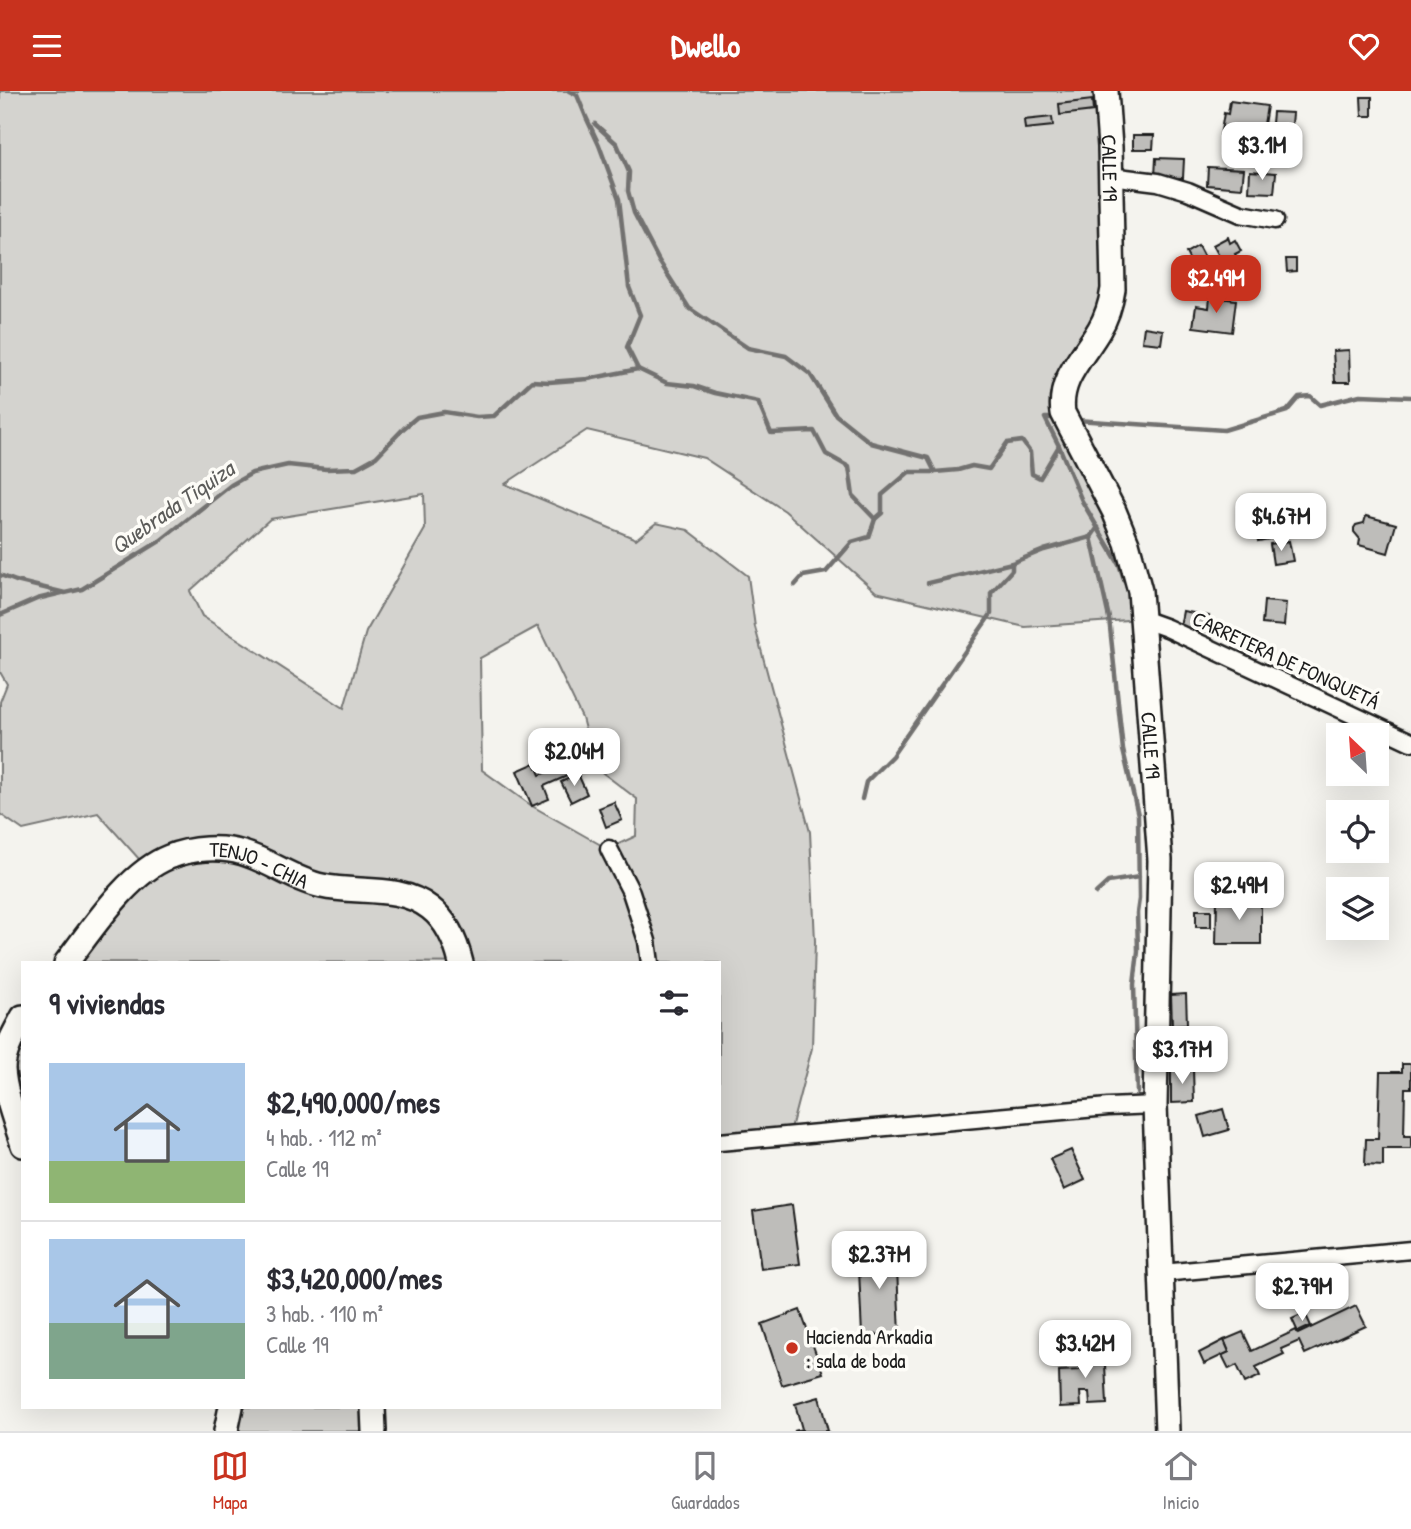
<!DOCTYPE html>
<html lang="es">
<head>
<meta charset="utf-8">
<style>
	body { margin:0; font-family:"Patrick Hand",sans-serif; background:#f2f2f3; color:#2b2b33; height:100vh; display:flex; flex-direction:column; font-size:26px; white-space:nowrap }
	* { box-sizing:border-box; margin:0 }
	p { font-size:23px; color:#7c7c81 }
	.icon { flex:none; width:38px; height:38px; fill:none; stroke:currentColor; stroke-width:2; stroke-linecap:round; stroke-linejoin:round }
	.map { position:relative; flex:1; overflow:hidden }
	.panel { position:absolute; left:21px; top:870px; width:700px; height:448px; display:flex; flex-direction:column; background:#fff; border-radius:0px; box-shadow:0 7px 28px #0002 }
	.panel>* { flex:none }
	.needle { width:46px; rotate:335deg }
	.controls { position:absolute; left:1326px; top:632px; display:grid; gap:14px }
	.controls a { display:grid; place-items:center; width:63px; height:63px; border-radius:0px; background:#fff; box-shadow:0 7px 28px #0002; font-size:35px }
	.price { position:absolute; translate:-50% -60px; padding:0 16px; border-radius:14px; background:#fff; color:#222; font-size:23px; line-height:46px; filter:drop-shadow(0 2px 4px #0008) }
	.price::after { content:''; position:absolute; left:50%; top:42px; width:21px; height:16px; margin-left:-10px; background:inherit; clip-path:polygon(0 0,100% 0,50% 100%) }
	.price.selected { background:#c8321e; color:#fff }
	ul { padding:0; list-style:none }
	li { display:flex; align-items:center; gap:21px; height:175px; padding:0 28px }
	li+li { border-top:2px solid #e1e1e2 }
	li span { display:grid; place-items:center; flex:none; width:196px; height:140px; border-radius:0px; color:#555 }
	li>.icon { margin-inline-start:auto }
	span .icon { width:84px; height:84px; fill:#fffc; stroke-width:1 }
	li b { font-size:30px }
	h2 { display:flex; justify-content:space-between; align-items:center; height:84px; padding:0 28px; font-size:30px }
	header { display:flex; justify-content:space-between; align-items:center; height:91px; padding:0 28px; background:#c8321e; color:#fff; font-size:32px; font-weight:700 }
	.dock { display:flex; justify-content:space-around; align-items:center; height:98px; border-top:2px solid #e1e1e2; background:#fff; font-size:19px; color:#7c7c81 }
	.dock a { display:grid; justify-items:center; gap:4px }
	.dock .selected { color:#c8321e }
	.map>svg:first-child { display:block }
	.green { fill:#d4d3cf; stroke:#787876; stroke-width:2; fill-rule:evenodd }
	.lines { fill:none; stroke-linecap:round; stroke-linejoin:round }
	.stream { stroke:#72716f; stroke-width:4.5 }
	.building { fill:#bebdba; stroke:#1c1c1c; stroke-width:2 }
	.street-casing { stroke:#1c1c1c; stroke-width:21 }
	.secondary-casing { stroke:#1c1c1c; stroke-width:28 }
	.street { stroke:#fdfcf7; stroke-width:16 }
	.secondary { stroke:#fdfcf7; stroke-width:23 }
	.poi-dot { fill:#c8321e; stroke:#fdfcf7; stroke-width:2.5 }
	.labels { text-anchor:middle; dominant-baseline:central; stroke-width:7; stroke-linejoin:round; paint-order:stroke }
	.street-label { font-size:21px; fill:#1c1c1c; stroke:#fdfcf7 }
	.poi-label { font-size:21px; fill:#1c1c1c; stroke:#fdfcf7; text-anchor:start }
	.water-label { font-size:23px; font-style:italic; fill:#5c5c5a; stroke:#fdfcf7 }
</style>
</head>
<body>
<header><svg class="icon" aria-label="menu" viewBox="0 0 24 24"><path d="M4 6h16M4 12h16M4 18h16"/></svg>Dwello<svg class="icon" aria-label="heart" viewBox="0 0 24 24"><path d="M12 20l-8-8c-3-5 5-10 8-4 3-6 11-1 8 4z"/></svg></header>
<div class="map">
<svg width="1411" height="1340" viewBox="0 0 1411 1340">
	<rect width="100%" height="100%" fill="#f4f3ee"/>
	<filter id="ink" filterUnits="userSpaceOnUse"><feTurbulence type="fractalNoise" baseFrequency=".0143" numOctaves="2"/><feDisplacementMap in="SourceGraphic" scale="14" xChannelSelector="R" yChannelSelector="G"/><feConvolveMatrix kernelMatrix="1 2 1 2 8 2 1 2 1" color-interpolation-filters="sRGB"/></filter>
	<g filter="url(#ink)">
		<g class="green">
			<path d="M 0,0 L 1106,0 L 1113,198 L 1062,311 L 1114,420 L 1142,528 L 1025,536 L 876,501 L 785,420 L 704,367 L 587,339 L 505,393 L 636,448 L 656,432 L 688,439 L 748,485 L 755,536 L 810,741 L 815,850 L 812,957 L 789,1045 L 719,1051 L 719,872 L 66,871 L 148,778 L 98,722 L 23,739 L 0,723 L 0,611 L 7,593 L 0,581 ZM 424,403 L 425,438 L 366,541 L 344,617 L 202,525 L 190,500 L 270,428 ZM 538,535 L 582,627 L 595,676 L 637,708 L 636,745 L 608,758 L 532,715 L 482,679 L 480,567 Z"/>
			<path d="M 23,926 L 23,1054 L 11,948 Z"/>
			<path d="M 231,1316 L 373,1316 L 374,1340 L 226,1340 Z"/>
		</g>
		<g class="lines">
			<g class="stream">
				<path d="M 569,0 L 577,4 L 586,26 L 599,54 L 619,108 L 629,196 L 640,224 L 627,256 L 638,278"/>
				<path d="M 595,33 L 617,53 L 629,81 L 628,100 L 634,122 L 659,170 L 689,217 L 748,257 L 786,265 L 810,283 L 836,324 L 871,352 L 928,367 L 935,381"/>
				<path d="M 1076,329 L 1224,339 L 1287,320 L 1299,306 L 1310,305 L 1320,314 L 1360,304 L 1411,306"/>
				<path d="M 1059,355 L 1082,410 L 1119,473 L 1127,497"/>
				<path d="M 1091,446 L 1109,527 L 1123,659 L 1138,724 L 1139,808 L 1137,822 L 1138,860 L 1134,894 L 1137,1002"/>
				<path d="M 0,484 L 16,490 L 65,502 L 82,498 L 160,450 L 231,394 L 252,382 L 288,374 L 326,378 L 356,377 L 376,366 L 404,337 L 417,326 L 444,321 L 477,326 L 494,325 L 532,290 L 549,291 L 588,288 L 638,278 L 667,292 L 694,295 L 715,302 L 758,311 L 771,342 L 814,340 L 826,363 L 849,376 L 853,405 L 875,428 L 882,422 L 882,404 L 909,381 L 935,381 L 958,379 L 972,375 L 989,378 L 1007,352 L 1022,350 L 1030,361 L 1032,383 L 1040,387 L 1059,355 L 1045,327 L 1050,327"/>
				<path d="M 928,492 L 1012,472"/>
				<path d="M 795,494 L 803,485 L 826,481 L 852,451 L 869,446 L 875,428"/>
				<path d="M 0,524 L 37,508 L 62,502"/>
				<path d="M 862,708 L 866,691 L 892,665 L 991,523 L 991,502 L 1012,479 L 1012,472 L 1044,459 L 1091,446 L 1098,436"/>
				<path d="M 1096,802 L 1108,791 L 1139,786"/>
			</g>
		</g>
		<g class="building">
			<path d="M 1361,6 L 1372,6 L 1372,25 L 1362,25 Z"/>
			<path d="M 1092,9 L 1093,20 L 1060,24 L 1059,13 Z"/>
			<path d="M 1230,10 L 1267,15 L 1259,64 L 1224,59 L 1226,47 L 1220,46 L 1224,22 L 1228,23 Z"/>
			<path d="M 1273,21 L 1293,22 L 1290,56 L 1270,55 Z"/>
			<path d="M 1052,26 L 1053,35 L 1025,38 L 1024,29 Z"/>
			<path d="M 1133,44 L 1154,44 L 1153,58 L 1133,58 Z"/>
			<path d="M 1156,67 L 1184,68 L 1183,87 L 1155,86 Z"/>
			<path d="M 1208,76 L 1244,78 L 1242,97 L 1207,94 Z"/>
			<path d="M 1250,80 L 1276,82 L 1274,102 L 1249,101 Z"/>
			<path d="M 1228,146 L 1230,152 L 1235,149 L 1241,160 L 1235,163 L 1241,174 L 1229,180 L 1226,174 L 1222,176 L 1225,184 L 1219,187 L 1211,170 L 1219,165 L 1213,154 Z"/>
			<path d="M 1198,155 L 1213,183 L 1200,190 L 1186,162 Z"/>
			<path d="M 1286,168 L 1296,168 L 1296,180 L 1287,181 Z"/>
			<path d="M 1210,206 L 1236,209 L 1232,241 L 1193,236 L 1196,215 L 1209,217 Z"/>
			<path d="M 1144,236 L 1163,239 L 1161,253 L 1142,251 Z"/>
			<path d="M 1349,259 L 1350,291 L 1335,291 L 1333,260 Z"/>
			<path d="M 1366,425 L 1396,433 L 1388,462 L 1359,454 L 1360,448 L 1354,441 L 1354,437 L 1356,434 L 1364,432 Z"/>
			<path d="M 1288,433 L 1290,444 L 1258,450 L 1256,439 Z"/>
			<path d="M 1289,450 L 1293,470 L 1273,473 L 1270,453 Z"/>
			<path d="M 1264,510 L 1286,512 L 1284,535 L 1262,533 Z"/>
			<path d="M 1183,520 L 1209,525 L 1206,540 L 1180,536 Z"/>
			<path d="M 572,652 L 583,678 L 544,695 L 549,708 L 532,715 L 517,680 L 535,672 L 540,684 L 561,675 L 554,660 Z"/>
			<path d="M 578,683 L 587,703 L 571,711 L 561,691 Z"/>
			<path d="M 614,711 L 622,729 L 606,736 L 599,717 Z"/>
			<path d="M 1217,808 L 1261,809 L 1261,853 L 1216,853 Z"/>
			<rect x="1196" y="819" width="15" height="17"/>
			<path d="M 1186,903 L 1187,933 L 1172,934 L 1171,904 Z"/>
			<path d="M 1402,973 L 1411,973 L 1411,997 L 1405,997 L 1404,1045 L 1411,1045 L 1411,1058 L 1383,1058 L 1383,1075 L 1365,1074 L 1366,1048 L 1378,1048 L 1380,981 L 1402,981 Z"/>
			<path d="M 1171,978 L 1193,978 L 1194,1011 L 1171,1012 Z"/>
			<path d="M 1223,1018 L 1229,1039 L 1205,1046 L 1199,1025 Z"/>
			<path d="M 1071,1059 L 1085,1089 L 1064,1099 L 1050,1068 Z"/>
			<path d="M 792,1114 L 800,1173 L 761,1178 L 753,1120 Z"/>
			<path d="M 896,1156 L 900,1243 L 862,1244 L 858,1157 Z"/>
			<path d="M 1356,1215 L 1366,1235 L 1305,1263 L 1299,1250 L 1281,1258 L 1284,1263 L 1256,1276 L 1260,1285 L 1245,1292 L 1237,1274 L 1229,1278 L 1222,1264 L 1229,1261 L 1224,1249 L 1243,1241 L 1252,1260 L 1296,1239 L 1298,1243 Z"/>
			<path d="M 800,1219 L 823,1282 L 782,1294 L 762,1233 Z"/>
			<path d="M 1305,1222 L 1311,1235 L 1298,1241 L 1292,1228 Z"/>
			<path d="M 1224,1249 L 1229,1261 L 1204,1273 L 1199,1262 Z"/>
			<path d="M 1090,1254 L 1104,1254 L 1107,1313 L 1090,1314 L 1089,1301 L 1080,1301 L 1081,1315 L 1060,1316 L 1059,1280 L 1079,1279 L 1079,1267 L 1090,1267 Z"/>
			<path d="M 819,1306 L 828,1340 L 794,1340 L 802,1338 L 795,1313 Z"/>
		</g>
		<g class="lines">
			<defs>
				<g id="street">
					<path d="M 1110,85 L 1158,91 L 1188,100 L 1241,123 L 1275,129"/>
					<path d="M 1142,528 L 1167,537 L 1411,651"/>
					<path d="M 609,758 L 631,801 L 647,850 L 650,872"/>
					<path d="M 719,1051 L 1108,1016 L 1155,1014"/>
					<path d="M 1162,1182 L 1411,1159"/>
				</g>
				<g id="secondary">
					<path id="s1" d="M 1106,0 L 1110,56 L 1113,198 C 1111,212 1107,226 1099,239 C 1083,267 1058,288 1063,322 L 1114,420 L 1127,452 L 1140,500 L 1160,769 L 1155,1014 L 1167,1340"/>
					<path id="s2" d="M 66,872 C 93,837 128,782 169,766 C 191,757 221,755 243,762 C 270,770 294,789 322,795 C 357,803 399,793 430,817 C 447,830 456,851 461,872"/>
					<path d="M 23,926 C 15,941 3,961 3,978 C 4,1001 16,1032 23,1054"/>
					<path d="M 373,1316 L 374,1340"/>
					<path d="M 226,1340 L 231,1316"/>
				</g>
			</defs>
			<use href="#street" class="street-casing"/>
			<use href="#secondary" class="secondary-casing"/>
			<use href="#street" class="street"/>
			<use href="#secondary" class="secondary"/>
		</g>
	</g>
	<circle class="poi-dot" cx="792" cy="1257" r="7"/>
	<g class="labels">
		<g class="street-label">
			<text stroke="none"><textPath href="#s1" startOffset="77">CALLE 19</textPath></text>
			<text transform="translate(1286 569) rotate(25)">CARRETERA DE FONQUETÁ</text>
			<text stroke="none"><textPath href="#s1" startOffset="684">CALLE 19</textPath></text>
			<text stroke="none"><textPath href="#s2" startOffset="243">TENJO - CHIA</textPath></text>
		</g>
		<g class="poi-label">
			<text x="806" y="1245">Hacienda Arkadia<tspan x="806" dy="24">: sala de boda</tspan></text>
		</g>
		<g class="water-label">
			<text transform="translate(172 416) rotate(-35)">Quebrada Tiquiza</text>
		</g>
	</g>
</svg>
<div class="controls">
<a><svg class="needle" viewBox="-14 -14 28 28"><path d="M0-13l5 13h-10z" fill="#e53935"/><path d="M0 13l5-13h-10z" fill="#7c7c81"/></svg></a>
<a><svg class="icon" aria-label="locate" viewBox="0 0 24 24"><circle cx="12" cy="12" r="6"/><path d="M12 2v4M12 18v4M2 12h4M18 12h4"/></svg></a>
<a><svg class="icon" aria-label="layers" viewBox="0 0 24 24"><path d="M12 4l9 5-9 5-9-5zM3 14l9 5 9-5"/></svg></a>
</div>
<b class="price" style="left:1262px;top:91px">$3.1M</b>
<b class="price selected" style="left:1216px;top:224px">$2.49M</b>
<b class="price" style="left:1281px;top:462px">$4.67M</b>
<b class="price" style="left:574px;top:697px">$2.04M</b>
<b class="price" style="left:1239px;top:831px">$2.49M</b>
<b class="price" style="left:1182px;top:995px">$3.17M</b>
<b class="price" style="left:879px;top:1200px">$2.37M</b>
<b class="price" style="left:1302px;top:1232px">$2.79M</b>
<b class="price" style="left:1085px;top:1289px">$3.42M</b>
<section class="panel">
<h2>9 viviendas<svg class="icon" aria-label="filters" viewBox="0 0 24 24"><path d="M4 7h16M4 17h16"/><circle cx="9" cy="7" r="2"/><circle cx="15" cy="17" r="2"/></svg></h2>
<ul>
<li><span style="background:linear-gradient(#a9c7e8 70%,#8fb573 0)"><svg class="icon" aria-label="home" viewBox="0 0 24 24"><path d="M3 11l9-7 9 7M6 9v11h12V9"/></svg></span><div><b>$2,490,000/mes</b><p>4 hab. · 112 m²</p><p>Calle 19</p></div></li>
<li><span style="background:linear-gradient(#a9c7e8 60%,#7fa58c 0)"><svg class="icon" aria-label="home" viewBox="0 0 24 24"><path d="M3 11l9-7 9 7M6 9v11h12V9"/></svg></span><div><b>$3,420,000/mes</b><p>3 hab. · 110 m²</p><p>Calle 19</p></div></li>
</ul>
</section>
</div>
<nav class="dock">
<a class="selected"><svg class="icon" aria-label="map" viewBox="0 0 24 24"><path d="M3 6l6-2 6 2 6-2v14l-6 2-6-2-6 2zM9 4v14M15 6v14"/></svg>Mapa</a>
<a><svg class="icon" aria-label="saved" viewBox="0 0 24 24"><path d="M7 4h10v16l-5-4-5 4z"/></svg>Guardados</a>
<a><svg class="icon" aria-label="home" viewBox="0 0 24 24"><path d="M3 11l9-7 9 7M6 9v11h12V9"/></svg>Inicio</a>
</nav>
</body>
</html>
